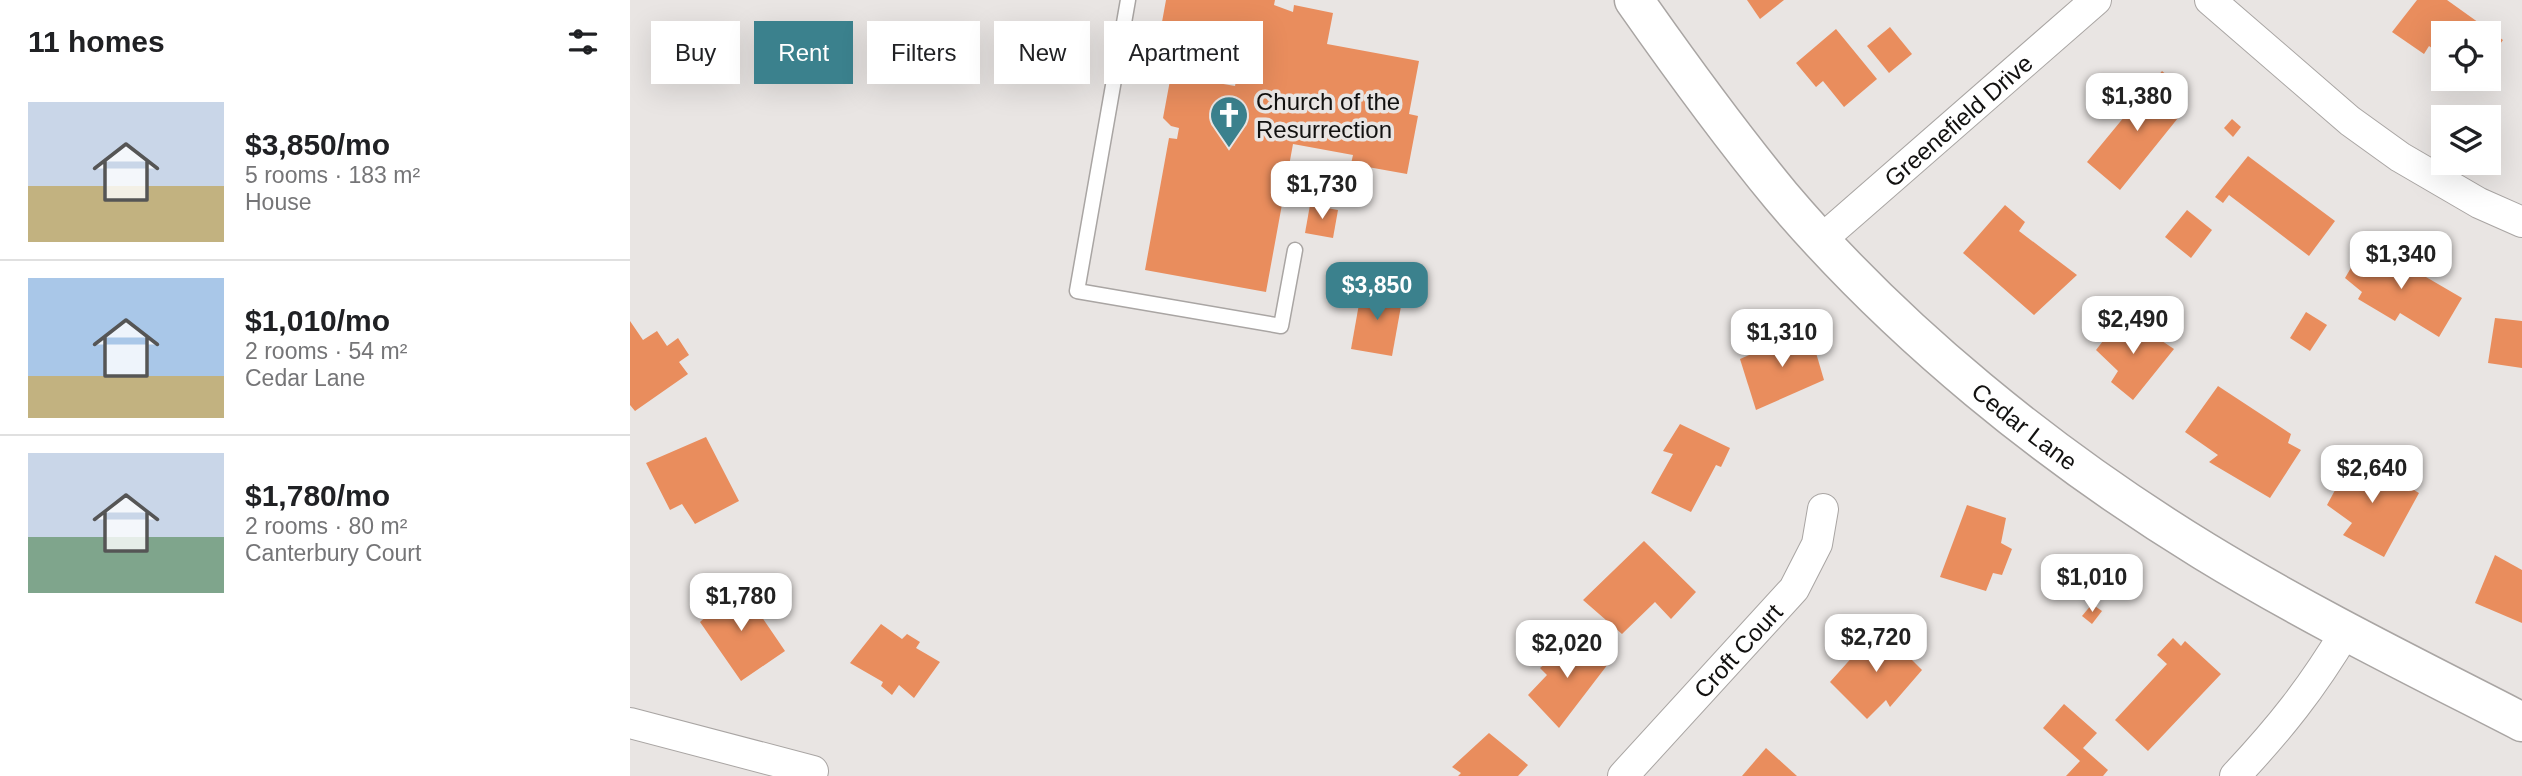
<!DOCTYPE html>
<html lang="en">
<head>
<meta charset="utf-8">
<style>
	body { margin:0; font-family:Arial,sans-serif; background:#f2f2f2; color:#202124; height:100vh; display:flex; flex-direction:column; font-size:26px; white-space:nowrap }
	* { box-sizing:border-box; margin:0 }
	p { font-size:23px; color:#757577 }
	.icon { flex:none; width:38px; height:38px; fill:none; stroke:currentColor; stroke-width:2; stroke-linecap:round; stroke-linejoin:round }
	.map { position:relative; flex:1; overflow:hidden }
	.details { display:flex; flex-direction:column; background:#fff; width:630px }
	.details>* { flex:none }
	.guide { position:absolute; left:21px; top:21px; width:665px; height:63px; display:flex; gap:14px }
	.controls { position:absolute; left:1801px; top:21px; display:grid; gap:14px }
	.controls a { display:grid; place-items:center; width:70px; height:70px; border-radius:0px; background:#fff; box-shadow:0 7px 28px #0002; font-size:35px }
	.price { position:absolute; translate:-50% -60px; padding:0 16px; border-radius:14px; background:#fff; color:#222; font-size:23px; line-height:46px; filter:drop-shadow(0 2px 4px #0008) }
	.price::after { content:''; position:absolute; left:50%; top:42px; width:21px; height:16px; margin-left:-10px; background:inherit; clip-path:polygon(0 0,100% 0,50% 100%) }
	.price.on { background:#3b818d; color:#fff }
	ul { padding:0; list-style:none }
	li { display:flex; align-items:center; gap:21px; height:175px; padding:0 28px }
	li+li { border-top:2px solid #e0e0e0 }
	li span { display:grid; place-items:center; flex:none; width:196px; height:140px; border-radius:0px; color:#555 }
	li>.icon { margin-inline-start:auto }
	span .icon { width:84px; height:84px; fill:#fffc; stroke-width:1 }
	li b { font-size:30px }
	h2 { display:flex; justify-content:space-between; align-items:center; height:84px; padding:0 28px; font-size:30px }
	.pill { padding:0 24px; border-radius:0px; background:#fff; box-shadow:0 7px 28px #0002; font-size:24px; line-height:63px }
	.pill.on { background:#3b818d; color:#fff }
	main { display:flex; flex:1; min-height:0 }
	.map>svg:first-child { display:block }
	.building { fill:#e98d5d }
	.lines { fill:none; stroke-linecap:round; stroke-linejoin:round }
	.service-casing { stroke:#a9a5a3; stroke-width:17 }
	.minor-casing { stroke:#a9a5a3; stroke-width:32 }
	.secondary-casing { stroke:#a9a5a3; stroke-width:41 }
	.service { stroke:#fff; stroke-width:14 }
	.minor { stroke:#fff; stroke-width:30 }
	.secondary { stroke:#fff; stroke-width:38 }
	.labels { text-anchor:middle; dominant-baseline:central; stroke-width:7; stroke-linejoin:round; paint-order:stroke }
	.poi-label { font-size:24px; fill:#121110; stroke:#e9e5e3; text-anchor:start }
	.street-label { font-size:24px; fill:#121110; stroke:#e9e5e3 }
</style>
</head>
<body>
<main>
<section class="details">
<h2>11 homes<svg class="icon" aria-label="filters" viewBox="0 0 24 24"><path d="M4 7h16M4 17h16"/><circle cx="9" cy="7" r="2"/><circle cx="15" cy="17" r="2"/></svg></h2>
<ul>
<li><span style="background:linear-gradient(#c9d6e8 60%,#c2b280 0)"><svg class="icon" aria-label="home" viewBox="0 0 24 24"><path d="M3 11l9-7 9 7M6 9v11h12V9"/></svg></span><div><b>$3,850/mo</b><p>5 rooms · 183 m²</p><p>House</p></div></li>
<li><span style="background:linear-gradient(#a9c7e8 70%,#c2b280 0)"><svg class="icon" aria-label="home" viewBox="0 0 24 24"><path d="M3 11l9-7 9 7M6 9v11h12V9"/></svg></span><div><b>$1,010/mo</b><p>2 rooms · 54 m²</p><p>Cedar Lane</p></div></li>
<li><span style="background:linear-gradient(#c9d6e8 60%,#7fa58c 0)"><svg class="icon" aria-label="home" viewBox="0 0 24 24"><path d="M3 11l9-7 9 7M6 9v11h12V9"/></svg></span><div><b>$1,780/mo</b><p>2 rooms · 80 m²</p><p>Canterbury Court</p></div></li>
</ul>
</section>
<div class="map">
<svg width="1892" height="776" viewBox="0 0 1892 776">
	<rect width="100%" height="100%" fill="#e9e5e3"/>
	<g class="building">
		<path d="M 536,0 L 645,0 L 644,5 L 663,12 L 664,5 L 703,13 L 697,44 L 789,61 L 779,114 L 788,116 L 777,174 L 721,164 L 723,155 L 663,144 L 636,292 L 515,270 L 539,138 L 547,139 L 549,128 L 541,126 L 533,118 L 541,75 L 605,86 L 612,51 L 602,49 L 605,35 L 532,22 Z"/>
		<path d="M 1117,0 L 1154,0 L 1130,19 Z"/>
		<path d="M 1787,0 L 1817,0 L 1873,40 L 1858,61 L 1858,33 L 1813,33 L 1813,56 L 1799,46 L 1794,54 L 1762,32 Z"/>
		<path d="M 1260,27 L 1282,54 L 1259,73 L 1237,46 Z"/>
		<path d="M 1206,29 L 1247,79 L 1214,107 L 1193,81 L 1186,87 L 1166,63 Z"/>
		<path d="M 1532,71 L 1552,88 L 1536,108 L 1548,118 L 1490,190 L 1457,162 Z"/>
		<path d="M 1602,119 L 1611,127 L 1603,137 L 1594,128 Z"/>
		<path d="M 1618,156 L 1705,221 L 1679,256 L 1599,195 L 1593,203 L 1585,197 Z"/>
		<path d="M 680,205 L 708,210 L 703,238 L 675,233 Z"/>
		<path d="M 1375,205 L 1395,222 L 1389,231 L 1447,275 L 1404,315 L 1333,253 Z"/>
		<path d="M 1557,210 L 1582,230 L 1561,258 L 1535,237 Z"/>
		<path d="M 1736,242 L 1832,298 L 1809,337 L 1770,313 L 1765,321 L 1728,299 L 1732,292 L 1715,278 Z"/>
		<path d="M 732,287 L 773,295 L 762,356 L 721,349 Z"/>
		<path d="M 1676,312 L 1697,325 L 1680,351 L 1660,338 Z"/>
		<path d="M 1493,315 L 1544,349 L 1503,400 L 1481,382 L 1488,371 L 1466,350 Z"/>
		<path d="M 1865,318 L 1892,321 L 1892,368 L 1858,363 Z"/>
		<path d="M 0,321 L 13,340 L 27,331 L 37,346 L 48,338 L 59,355 L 49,362 L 58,374 L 5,411 L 0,405 Z"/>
		<path d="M 1179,329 L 1194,380 L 1126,410 L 1110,359 Z"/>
		<path d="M 1588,386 L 1661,434 L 1658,443 L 1671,450 L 1640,498 L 1579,462 L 1588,455 L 1555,432 Z"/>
		<path d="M 1050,424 L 1100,448 L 1091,467 L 1086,465 L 1061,512 L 1021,493 L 1043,454 L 1033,451 Z"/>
		<path d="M 76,437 L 109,501 L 65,524 L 52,504 L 40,510 L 16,463 Z"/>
		<path d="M 1724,455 L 1789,493 L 1754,557 L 1713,535 L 1722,523 L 1697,505 Z"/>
		<path d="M 1337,505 L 1376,518 L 1371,543 L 1382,549 L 1372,575 L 1363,573 L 1356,591 L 1310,577 Z"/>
		<path d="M 1014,541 L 1066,592 L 1041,619 L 1025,602 L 992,634 L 953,600 Z"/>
		<path d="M 1865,555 L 1892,570 L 1892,623 L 1845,603 Z"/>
		<path d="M 110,585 L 155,651 L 111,681 L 70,622 L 78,615 L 76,609 Z"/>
		<path d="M 1462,604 L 1472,611 L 1462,624 L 1452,616 Z"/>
		<path d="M 251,624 L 272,639 L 277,634 L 290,642 L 286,648 L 310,662 L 284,698 L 269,685 L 262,695 L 251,686 L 253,682 L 220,663 Z"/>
		<path d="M 1249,627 L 1292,670 L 1260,707 L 1256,700 L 1237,719 L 1200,682 Z"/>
		<path d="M 949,636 L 978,664 L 929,728 L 898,695 L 917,675 L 910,668 Z"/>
		<path d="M 1543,638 L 1551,646 L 1555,641 L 1591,674 L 1518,751 L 1485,720 L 1537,664 L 1527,655 Z"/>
		<path d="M 1434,704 L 1467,733 L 1453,748 L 1478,770 L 1473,776 L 1436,776 L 1450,761 L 1413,728 Z"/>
		<path d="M 859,733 L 898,765 L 888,776 L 828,776 L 831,773 L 822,767 Z"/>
		<path d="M 1136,748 L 1167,776 L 1112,776 Z"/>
	</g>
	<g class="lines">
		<defs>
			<path id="service" d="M 498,0 L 447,291 L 651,326 L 665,250"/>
			<g id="minor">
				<path d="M 1580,0 L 1720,121 L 1770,157 L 1849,203 L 1892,222"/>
				<path id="s1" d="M 1191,240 L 1466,0"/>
				<path d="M 0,723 L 183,771"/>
				<path id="s2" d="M 993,776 L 1164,589 L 1187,544 L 1193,509"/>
				<path d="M 1605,776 C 1650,728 1682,688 1716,631"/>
			</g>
			<g id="secondary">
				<path id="s3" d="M 1004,0 C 1051,67 1099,133 1151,196 C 1268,334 1419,456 1574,551 C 1677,614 1785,667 1892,722"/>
			</g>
		</defs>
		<use href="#service" class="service-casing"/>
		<use href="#minor" class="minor-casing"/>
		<use href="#secondary" class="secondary-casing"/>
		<use href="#service" class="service"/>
		<use href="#minor" class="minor"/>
		<use href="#secondary" class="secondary"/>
	</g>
	<defs>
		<symbol id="church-pin" viewBox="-11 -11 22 30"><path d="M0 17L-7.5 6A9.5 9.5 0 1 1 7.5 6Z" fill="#3b818d" stroke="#e9e5e3"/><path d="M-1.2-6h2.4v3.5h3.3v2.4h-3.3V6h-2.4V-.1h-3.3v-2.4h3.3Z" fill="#fff"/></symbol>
	</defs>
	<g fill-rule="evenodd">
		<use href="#church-pin" x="577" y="93" width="44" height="60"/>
	</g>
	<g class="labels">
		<g class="poi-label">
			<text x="626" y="101">Church of the<tspan x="626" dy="28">Resurrection</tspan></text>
		</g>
		<g class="street-label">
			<text stroke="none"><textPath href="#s1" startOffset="182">Greenefield Drive</textPath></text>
			<text stroke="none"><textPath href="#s3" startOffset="581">Cedar Lane</textPath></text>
			<text stroke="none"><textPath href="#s2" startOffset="170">Croft Court</textPath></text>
		</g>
	</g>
</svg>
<div class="controls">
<a><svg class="icon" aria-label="locate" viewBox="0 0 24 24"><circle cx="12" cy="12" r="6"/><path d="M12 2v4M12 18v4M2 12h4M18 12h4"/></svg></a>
<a><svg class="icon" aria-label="layers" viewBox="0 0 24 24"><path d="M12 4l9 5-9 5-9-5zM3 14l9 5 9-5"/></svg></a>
</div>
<b class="price" style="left:1507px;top:133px">$1,380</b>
<b class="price" style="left:692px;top:221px">$1,730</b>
<b class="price" style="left:1771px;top:291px">$1,340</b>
<b class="price on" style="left:747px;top:322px">$3,850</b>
<b class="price" style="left:1503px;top:356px">$2,490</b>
<b class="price" style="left:1152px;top:369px">$1,310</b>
<b class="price" style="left:1742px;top:505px">$2,640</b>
<b class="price" style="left:1462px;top:614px">$1,010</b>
<b class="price" style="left:111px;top:633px">$1,780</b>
<b class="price" style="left:1246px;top:674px">$2,720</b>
<b class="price" style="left:937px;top:680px">$2,020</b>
<div class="guide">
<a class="pill">Buy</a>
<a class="pill on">Rent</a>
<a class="pill">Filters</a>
<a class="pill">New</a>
<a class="pill">Apartment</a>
</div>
</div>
</main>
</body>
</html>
